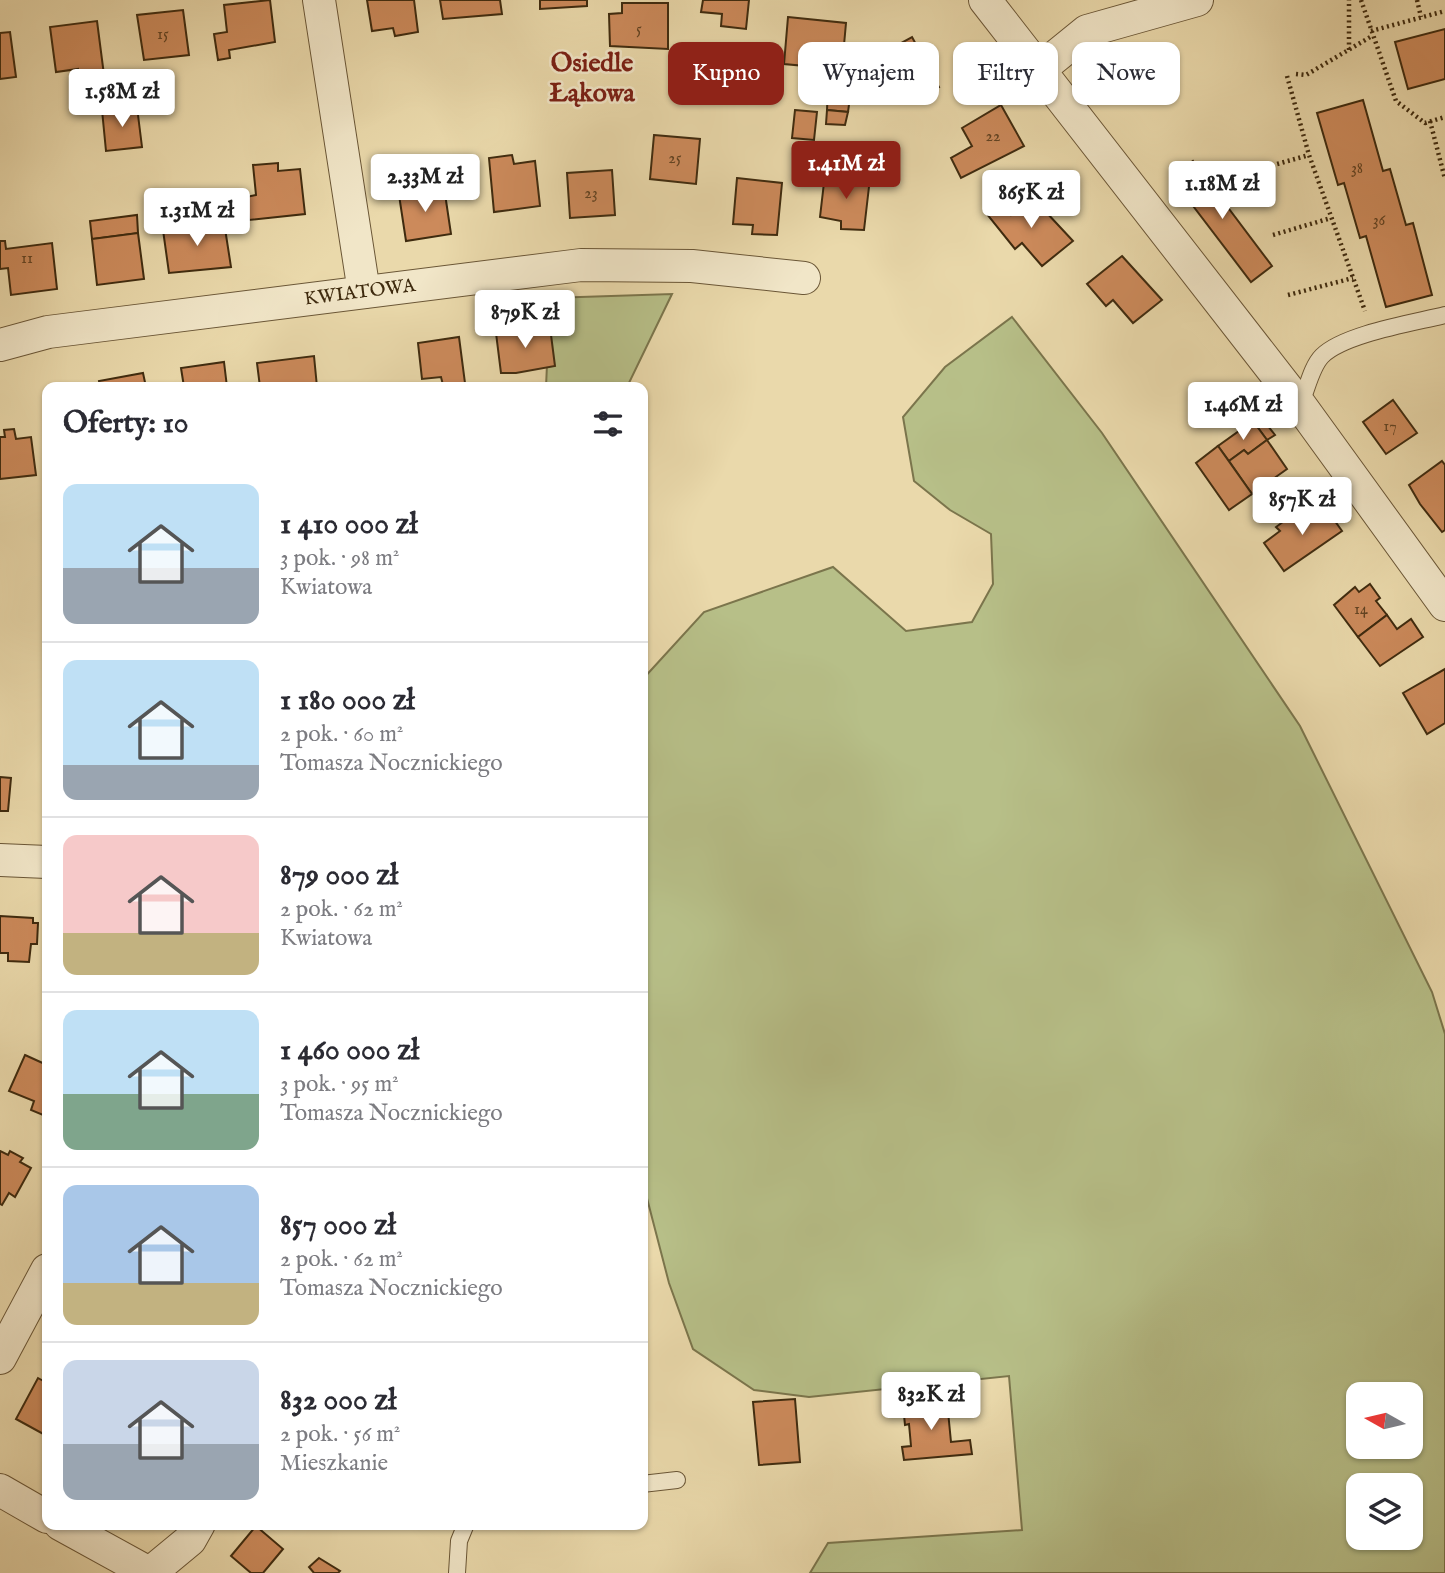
<!DOCTYPE html>
<html lang="pl">
<head>
<meta charset="utf-8">
<style>
	body { margin:0; font-family:"IM FELL English",serif; background:#f2f2f3; color:#2b2b33; height:100vh; display:flex; flex-direction:column; font-size:26px; white-space:nowrap }
	* { box-sizing:border-box; margin:0 }
	p { font-size:23px; color:#7c7c81 }
	.icon { flex:none; width:38px; height:38px; fill:none; stroke:currentColor; stroke-width:2; stroke-linecap:round; stroke-linejoin:round }
	.map { position:relative; flex:1; overflow:hidden }
	.sheet { position:absolute; left:42px; top:382px; width:606px; height:1148px; display:flex; flex-direction:column; background:#fff; border-radius:14px; box-shadow:0 2px 5px #0004 }
	.sheet>* { flex:none }
	.banner { position:absolute; left:668px; top:42px; width:665px; height:63px; display:flex; gap:14px }
	.needle { width:46px; rotate:278deg }
	.tools { position:absolute; left:1346px; top:1382px; display:grid; gap:14px }
	.tools a { display:grid; place-items:center; width:77px; height:77px; border-radius:14px; background:#fff; box-shadow:0 2px 5px #0004; font-size:35px }
	.price { position:absolute; translate:-50% -60px; padding:0 16px; border-radius:7px; background:#fff; color:#222; font-size:23px; line-height:46px; filter:drop-shadow(0 2px 4px #0008) }
	.price::after { content:''; position:absolute; left:50%; top:42px; width:21px; height:16px; margin-left:-10px; background:inherit; clip-path:polygon(0 0,100% 0,50% 100%) }
	.price.active { background:#8f2418; color:#fff }
	ul { padding:0; list-style:none }
	li { display:flex; align-items:center; gap:21px; height:175px; padding:0 21px }
	li+li { border-top:2px solid #e1e1e2 }
	li span { display:grid; place-items:center; flex:none; width:196px; height:140px; border-radius:14px; color:#555 }
	li>.icon { margin-inline-start:auto }
	span .icon { width:84px; height:84px; fill:#fffc; stroke-width:1 }
	li b { font-size:30px }
	h2 { display:flex; justify-content:space-between; align-items:center; height:84px; padding:0 21px; font-size:30px }
	.tag { padding:0 24px; border-radius:14px; background:#fff; box-shadow:0 2px 5px #0004; font-size:24px; line-height:63px }
	.tag.active { background:#8f2418; color:#fff }
	.map>svg:first-child { display:block }
	.green { fill:#b7bf88; stroke:#7b754c; stroke-width:2; fill-rule:evenodd }
	.building { fill:#cc8a5b; stroke:#3f2b0f; stroke-width:2 }
	.lines { fill:none; stroke-linecap:round; stroke-linejoin:round }
	.service-casing { stroke:#6a5636; stroke-width:18 }
	.minor-casing { stroke:#6a5636; stroke-width:34 }
	.path { stroke:#3f2b0f; stroke-width:4.5; stroke-dasharray:2 3.5; stroke-linecap:butt }
	.service { stroke:#f1e6c8; stroke-width:16 }
	.minor { stroke:#f1e6c8; stroke-width:32 }
	.labels { text-anchor:middle; dominant-baseline:central; stroke-width:5; stroke-linejoin:round; paint-order:stroke }
	.number-label { font-size:16px; fill:#624322 }
	.street-label { font-size:19px; fill:#3f2b0f; stroke:#f1e6c8 }
	.district-label { font-size:26px; font-weight:bold; fill:#7a1f14; stroke:#f1e6c8 }
</style>
</head>
<body>
<div class="map">
<svg width="1445" height="1573" viewBox="0 0 1445 1573">
	<rect width="100%" height="100%" fill="#ead9ab"/>
	<filter id="stains"><feTurbulence type="fractalNoise" baseFrequency=".00286" numOctaves="4"/><feColorMatrix values="0 0 0 0 .2 0 0 0 0 .09 0 0 0 0 .02 0 0 0 .5 -.17"/></filter>
	<radialGradient id="worn" r=".72"><stop offset=".6" stop-color="#630" stop-opacity="0"/><stop offset="1" stop-color="#630" stop-opacity=".3"/></radialGradient>
	<g class="green">
		<path d="M 672,294 L 627,387 L 546,387 L 550,298 Z"/>
		<path d="M 1012,317 L 1102,433 L 1300,726 L 1432,992 L 1445,1034 L 1445,1573 L 810,1573 L 828,1543 L 1022,1530 L 1009,1376 L 809,1397 L 754,1390 L 693,1349 L 669,1283 L 642,1179 L 642,680 L 704,612 L 833,567 L 906,631 L 972,622 L 993,584 L 991,534 L 950,510 L 914,481 L 903,417 L 945,367 ZM 1358,1395 L 1410,1395 L 1410,1447 L 1358,1447 ZM 1358,1486 L 1410,1486 L 1410,1538 L 1358,1538 Z"/>
	</g>
	<g class="building">
		<path d="M 270,0 L 275,42 L 229,50 L 230,58 L 218,60 L 214,34 L 227,32 L 224,5 Z"/>
		<path d="M 367,0 L 414,0 L 418,32 L 395,36 L 393,28 L 372,31 Z"/>
		<path d="M 440,0 L 500,0 L 502,14 L 443,19 Z"/>
		<path d="M 540,0 L 587,0 L 587,6 L 540,9 Z"/>
		<path d="M 703,0 L 749,0 L 746,29 L 721,26 L 722,14 L 701,12 Z"/>
		<path d="M 622,3 L 668,3 L 668,49 L 610,46 L 609,14 L 622,13 Z"/>
		<path d="M 183,10 L 189,55 L 144,60 L 137,15 Z"/>
		<path d="M 788,17 L 846,23 L 842,67 L 831,66 L 829,77 L 805,76 L 805,66 L 784,64 Z"/>
		<path d="M 97,21 L 104,75 L 79,78 L 78,69 L 56,72 L 50,27 Z"/>
		<path d="M 1445,29 L 1445,79 L 1408,89 L 1395,42 Z"/>
		<path d="M 10,32 L 16,77 L 0,79 L 0,33 Z"/>
		<path d="M 912,37 L 939,87 L 918,99 L 913,89 L 886,103 L 874,82 L 882,78 L 872,59 Z"/>
		<path d="M 836,80 L 852,83 L 848,112 L 827,110 L 828,86 Z"/>
		<path d="M 1363,100 L 1383,171 L 1390,169 L 1406,225 L 1413,223 L 1432,295 L 1386,307 L 1366,236 L 1360,238 L 1344,183 L 1338,185 L 1317,113 Z"/>
		<path d="M 1001,105 L 1024,146 L 961,178 L 951,158 L 972,146 L 962,128 Z"/>
		<path d="M 137,107 L 142,147 L 106,151 L 102,110 Z"/>
		<path d="M 795,110 L 817,112 L 814,140 L 792,138 Z"/>
		<path d="M 827,110 L 848,112 L 845,125 L 826,124 Z"/>
		<path d="M 654,135 L 700,139 L 696,184 L 650,179 Z"/>
		<path d="M 512,155 L 514,164 L 535,161 L 540,206 L 494,212 L 489,158 Z"/>
		<path d="M 1193,161 L 1272,266 L 1251,282 L 1171,177 Z"/>
		<path d="M 278,163 L 278,171 L 300,169 L 305,214 L 249,220 L 246,197 L 256,195 L 253,165 Z"/>
		<path d="M 612,170 L 615,215 L 570,218 L 567,173 Z"/>
		<path d="M 825,174 L 870,178 L 864,230 L 841,229 L 841,221 L 820,217 Z"/>
		<path d="M 737,178 L 782,183 L 777,235 L 752,234 L 753,225 L 733,224 Z"/>
		<path d="M 444,187 L 451,234 L 406,241 L 399,195 Z"/>
		<path d="M 1032,197 L 1073,241 L 1042,266 L 1022,243 L 1015,249 L 986,213 L 1000,201 L 1011,215 Z"/>
		<path d="M 137,215 L 138,233 L 92,239 L 90,221 Z"/>
		<path d="M 224,222 L 231,267 L 169,273 L 163,230 Z"/>
		<path d="M 138,233 L 144,279 L 97,285 L 92,239 Z"/>
		<path d="M 0,241 L 5,241 L 6,249 L 52,243 L 57,289 L 11,295 L 8,268 L 0,269 Z"/>
		<path d="M 1122,256 L 1162,300 L 1133,323 L 1113,300 L 1106,306 L 1087,284 Z"/>
		<path d="M 535,327 L 550,327 L 555,366 L 516,373 L 501,373 L 496,333 Z"/>
		<path d="M 459,337 L 465,383 L 443,385 L 441,377 L 422,379 L 418,343 Z"/>
		<path d="M 314,356 L 317,387 L 260,387 L 257,363 Z"/>
		<path d="M 224,362 L 227,387 L 184,387 L 181,368 Z"/>
		<path d="M 143,373 L 146,387 L 100,387 L 99,381 Z"/>
		<path d="M 1393,400 L 1417,433 L 1386,454 L 1363,422 Z"/>
		<path d="M 1260,416 L 1275,435 L 1267,440 L 1253,421 Z"/>
		<path d="M 1253,421 L 1267,440 L 1248,454 L 1244,450 L 1229,461 L 1218,446 Z"/>
		<path d="M 14,429 L 16,439 L 31,437 L 36,475 L 0,479 L 0,437 L 5,437 L 4,430 Z"/>
		<path d="M 1267,440 L 1287,469 L 1252,494 L 1229,461 L 1244,450 L 1248,454 Z"/>
		<path d="M 1218,446 L 1252,494 L 1229,510 L 1196,463 Z"/>
		<path d="M 1442,461 L 1445,465 L 1445,530 L 1442,532 L 1420,504 L 1409,485 Z"/>
		<path d="M 1313,505 L 1320,515 L 1327,510 L 1342,531 L 1284,571 L 1264,543 L 1280,531 L 1276,527 L 1291,516 L 1295,520 Z"/>
		<path d="M 1370,584 L 1380,598 L 1376,601 L 1387,615 L 1358,637 L 1334,605 L 1355,587 L 1359,592 Z"/>
		<path d="M 1387,615 L 1397,629 L 1411,619 L 1423,637 L 1380,666 L 1358,637 Z"/>
		<path d="M 1445,669 L 1445,723 L 1427,734 L 1403,693 Z"/>
		<path d="M 0,777 L 11,778 L 8,811 L 0,811 Z"/>
		<path d="M 0,916 L 33,918 L 33,923 L 38,923 L 37,944 L 31,944 L 29,962 L 8,961 L 8,953 L 0,953 Z"/>
		<path d="M 25,1055 L 47,1065 L 47,1106 L 43,1115 L 31,1110 L 34,1101 L 9,1091 Z"/>
		<path d="M 0,1151 L 8,1155 L 10,1151 L 23,1158 L 20,1162 L 31,1168 L 15,1197 L 9,1193 L 2,1205 L 0,1204 Z"/>
		<path d="M 38,1378 L 47,1383 L 47,1436 L 16,1419 Z"/>
		<path d="M 795,1399 L 800,1462 L 759,1465 L 753,1402 Z"/>
		<path d="M 947,1401 L 951,1442 L 970,1440 L 972,1454 L 904,1460 L 902,1447 L 911,1446 L 909,1424 L 905,1425 L 903,1405 Z"/>
		<path d="M 256,1526 L 283,1549 L 263,1573 L 251,1573 L 231,1556 Z"/>
		<path d="M 319,1558 L 340,1571 L 338,1573 L 314,1573 L 309,1567 Z"/>
	</g>
	<g class="lines">
		<defs>
			<g id="service">
				<path d="M 1300,405 C 1307,390 1311,367 1322,356 C 1344,334 1413,323 1445,315"/>
				<path d="M 642,1484 L 677,1480"/>
				<path d="M 457,1573 L 459,1541 L 466,1524"/>
			</g>
			<g id="minor">
				<path d="M 319,0 L 364,292"/>
				<path d="M 985,0 L 1300,405 L 1445,605"/>
				<path d="M 1039,70 L 1087,31 L 1197,0"/>
				<path id="s1" d="M 0,345 L 48,332 L 581,265 L 692,266 L 804,278"/>
				<path d="M 0,860 L 47,862"/>
				<path d="M 0,1358 L 47,1270"/>
				<path d="M 0,1490 L 47,1517"/>
				<path d="M 60,1524 L 149,1573"/>
				<path d="M 150,1573 L 190,1540 L 199,1524"/>
			</g>
		</defs>
		<use href="#service" class="service-casing"/>
		<use href="#minor" class="minor-casing"/>
		<g class="path">
			<path d="M 1361,0 L 1396,101 L 1425,123 L 1445,117"/>
			<path d="M 1417,0 L 1421,17"/>
			<path d="M 1371,31 L 1445,11"/>
			<path d="M 1349,50 L 1349,0"/>
			<path d="M 1296,74 L 1306,75 L 1372,36"/>
			<path d="M 1287,76 L 1309,155 L 1365,311"/>
			<path d="M 1430,121 L 1445,179"/>
			<path d="M 1256,170 L 1309,155"/>
			<path d="M 1273,235 L 1331,218"/>
			<path d="M 1288,295 L 1353,278"/>
		</g>
		<use href="#service" class="service"/>
		<use href="#minor" class="minor"/>
	</g>
	<g class="labels">
		<g class="number-label">
			<text x="639" y="30">5</text>
			<text x="163" y="35">15</text>
			<text x="993" y="137">22</text>
			<text x="675" y="159">25</text>
			<text x="1357" y="169">38</text>
			<text x="591" y="194">23</text>
			<text x="1379" y="221">36</text>
			<text x="27" y="259">11</text>
			<text x="1390" y="427">17</text>
			<text x="1361" y="610">14</text>
		</g>
		<g class="street-label">
			<text stroke="none"><textPath href="#s1" startOffset="364">KWIATOWA</textPath></text>
		</g>
		<g class="district-label">
			<text x="592" y="63">Osiedle<tspan x="592" dy="30">Łąkowa</tspan></text>
		</g>
	</g>
	<rect width="100%" height="100%" filter="url(#stains)"/>
	<rect width="100%" height="100%" fill="url(#worn)"/>
</svg>
<div class="tools">
<a><svg class="needle" viewBox="-14 -14 28 28"><path d="M0-13l5 13h-10z" fill="#e53935"/><path d="M0 13l5-13h-10z" fill="#7c7c81"/></svg></a>
<a><svg class="icon" aria-label="layers" viewBox="0 0 24 24"><path d="M12 4l9 5-9 5-9-5zM3 14l9 5 9-5"/></svg></a>
</div>
<b class="price" style="left:122px;top:129px">1.58M zł</b>
<b class="price active" style="left:846px;top:201px">1.41M zł</b>
<b class="price" style="left:425px;top:214px">2.33M zł</b>
<b class="price" style="left:1222px;top:221px">1.18M zł</b>
<b class="price" style="left:1031px;top:230px">865K zł</b>
<b class="price" style="left:197px;top:248px">1.31M zł</b>
<b class="price" style="left:525px;top:350px">879K zł</b>
<b class="price" style="left:1243px;top:442px">1.46M zł</b>
<b class="price" style="left:1302px;top:537px">857K zł</b>
<b class="price" style="left:931px;top:1432px">832K zł</b>
<div class="banner">
<a class="tag active">Kupno</a>
<a class="tag">Wynajem</a>
<a class="tag">Filtry</a>
<a class="tag">Nowe</a>
</div>
<section class="sheet">
<h2>Oferty: 10<svg class="icon" aria-label="filters" viewBox="0 0 24 24"><path d="M4 7h16M4 17h16"/><circle cx="9" cy="7" r="2"/><circle cx="15" cy="17" r="2"/></svg></h2>
<ul>
<li><span style="background:linear-gradient(#bfe0f5 60%,#9aa5b1 0)"><svg class="icon" aria-label="home" viewBox="0 0 24 24"><path d="M3 11l9-7 9 7M6 9v11h12V9"/></svg></span><div><b>1 410 000 zł</b><p>3 pok. · 98 m²</p><p>Kwiatowa</p></div></li>
<li><span style="background:linear-gradient(#bfe0f5 75%,#9aa5b1 0)"><svg class="icon" aria-label="home" viewBox="0 0 24 24"><path d="M3 11l9-7 9 7M6 9v11h12V9"/></svg></span><div><b>1 180 000 zł</b><p>2 pok. · 60 m²</p><p>Tomasza Nocznickiego</p></div></li>
<li><span style="background:linear-gradient(#f6c9c9 70%,#c2b280 0)"><svg class="icon" aria-label="home" viewBox="0 0 24 24"><path d="M3 11l9-7 9 7M6 9v11h12V9"/></svg></span><div><b>879 000 zł</b><p>2 pok. · 62 m²</p><p>Kwiatowa</p></div></li>
<li><span style="background:linear-gradient(#bfe0f5 60%,#7fa58c 0)"><svg class="icon" aria-label="home" viewBox="0 0 24 24"><path d="M3 11l9-7 9 7M6 9v11h12V9"/></svg></span><div><b>1 460 000 zł</b><p>3 pok. · 95 m²</p><p>Tomasza Nocznickiego</p></div></li>
<li><span style="background:linear-gradient(#a9c7e8 70%,#c2b280 0)"><svg class="icon" aria-label="home" viewBox="0 0 24 24"><path d="M3 11l9-7 9 7M6 9v11h12V9"/></svg></span><div><b>857 000 zł</b><p>2 pok. · 62 m²</p><p>Tomasza Nocznickiego</p></div></li>
<li><span style="background:linear-gradient(#c9d6e8 60%,#9aa5b1 0)"><svg class="icon" aria-label="home" viewBox="0 0 24 24"><path d="M3 11l9-7 9 7M6 9v11h12V9"/></svg></span><div><b>832 000 zł</b><p>2 pok. · 56 m²</p><p>Mieszkanie</p></div></li>
</ul>
</section>
</div>
</body>
</html>
